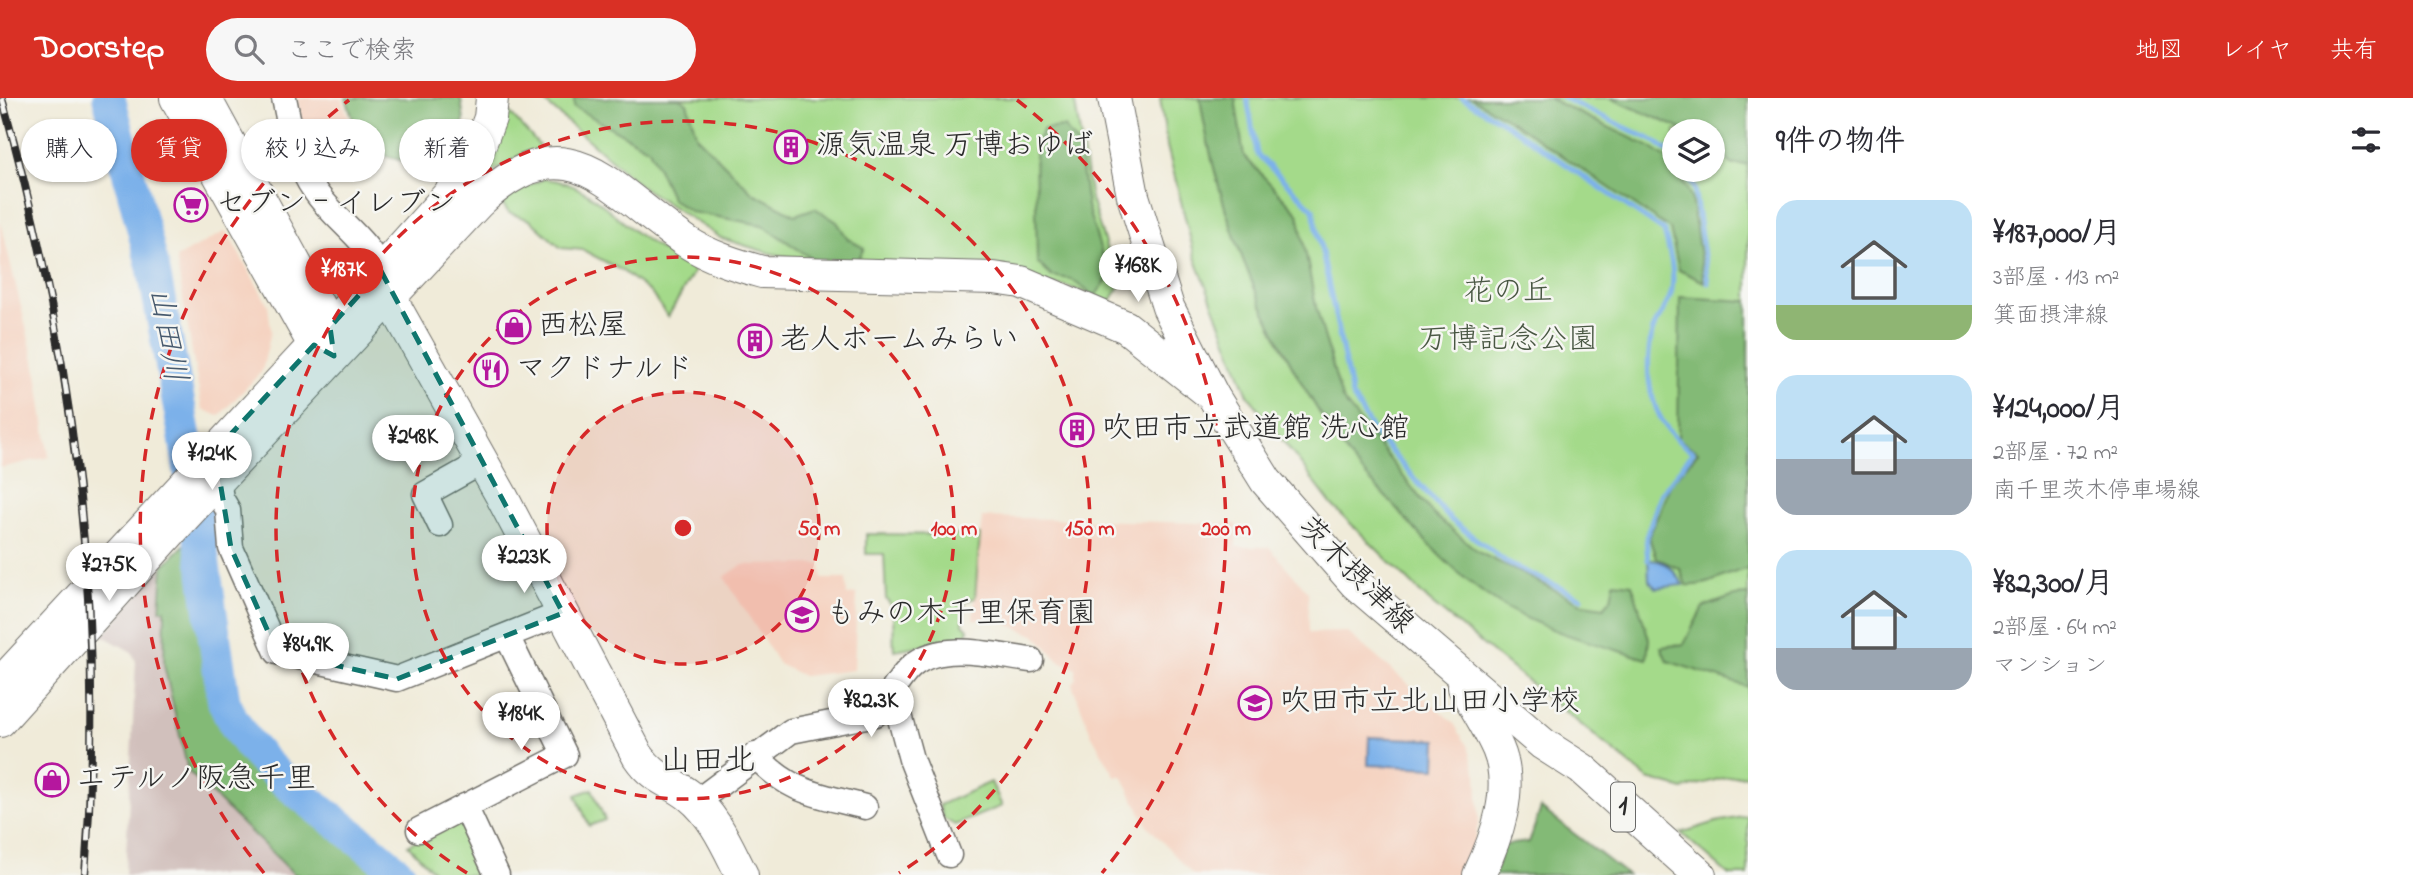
<!DOCTYPE html>
<html lang="ja">
<head>
<meta charset="utf-8">
<style>
	body { margin:0; font-family:"Indie Flower","Klee One",sans-serif; background:#f7f7f7; color:#2b2b33; height:100vh; display:flex; flex-direction:column; font-size:26px; white-space:nowrap }
	* { box-sizing:border-box; margin:0 }
	p { font-size:23px; color:#7c7c81 }
	.icon { flex:none; width:38px; height:38px; fill:none; stroke:currentColor; stroke-width:2; stroke-linecap:round; stroke-linejoin:round }
	.map { position:relative; flex:1; overflow:hidden }
	.sheet { display:flex; flex-direction:column; background:#fff; width:665px }
	.sheet>* { flex:none }
	.banner { position:absolute; left:21px; top:21px; width:665px; height:63px; display:flex; gap:14px }
	.controls { position:absolute; left:1662px; top:21px; display:grid; gap:14px }
	.controls a { display:grid; place-items:center; width:63px; height:63px; border-radius:50%; background:#fff; box-shadow:0 2px 5px #0004; font-size:35px }
	.price { position:absolute; translate:-50% -60px; padding:0 16px; border-radius:24px; background:#fff; color:#222; font-size:23px; line-height:46px; filter:drop-shadow(0 2px 4px #0008) }
	.price::after { content:''; position:absolute; left:50%; top:42px; width:21px; height:16px; margin-left:-10px; background:inherit; clip-path:polygon(0 0,100% 0,50% 100%) }
	.price.active { background:#d93025; color:#fff }
	ul { padding:0; list-style:none }
	li { display:flex; align-items:center; gap:21px; height:175px; padding:0 28px }
	li span { display:grid; place-items:center; flex:none; width:196px; height:140px; border-radius:21px; color:#555 }
	li>.icon { margin-inline-start:auto }
	span .icon { width:84px; height:84px; fill:#fffc; stroke-width:1 }
	li b { font-size:30px }
	h2 { display:flex; justify-content:space-between; align-items:center; height:84px; padding:0 28px; font-size:30px }
	.pill { padding:0 24px; border-radius:32px; background:#fff; box-shadow:0 2px 5px #0004; font-size:24px; line-height:63px }
	.pill.active { background:#d93025; color:#fff }
	header { display:flex; align-items:center; gap:42px; box-sizing:border-box; height:98px; padding:0 35px; background:#d93025; color:#fff }
	header strong { font-size:33px }
	nav { display:flex; gap:38px; margin-inline-start:auto; font-size:24px }
	.search { width:490px; height:63px; background:#f7f7f7; display:flex; align-items:center; gap:18px; box-sizing:border-box; padding:0 24px; border-radius:38px; color:#7c7c81; font-size:26px }
	main { display:flex; flex:1; min-height:0 }
	.map>svg:first-child { display:block }
	.built { fill:#f5d3c1 }
	.industrial { fill:#d1c0bc }
	.green { fill:#a4da8a; stroke:#68825a; stroke-width:2; fill-rule:evenodd }
	.forest { fill:#83ba76; stroke:#577250; stroke-width:2 }
	.water { fill:#7cb1ea; stroke:#546e8a; stroke-width:2 }
	.lines { fill:none; stroke-linecap:round; stroke-linejoin:round }
	.stream { stroke:#7cb1ea; stroke-width:5 }
	.river { stroke:#7cb1ea; stroke-width:33 }
	.minor-casing { stroke:#706e68; stroke-width:27 }
	.major-casing { stroke:#706e68; stroke-width:34 }
	.minor { stroke:#fff; stroke-width:24 }
	.major { stroke:#fff; stroke-width:32 }
	.rail-casing { stroke:#2b2b2b; stroke-width:8 }
	.rail { stroke:#f6f6f2; stroke-width:5; stroke-dasharray:16; stroke-linecap:butt }
	.marked { fill:#0f766e; fill-opacity:0.2; stroke:#0f766e; stroke-width:5; stroke-dasharray:14 9; stroke-linejoin:round }
	.ring { fill:none; stroke:#d62828; stroke-width:3.5; stroke-dasharray:12 9 }
	.labels { text-anchor:middle; dominant-baseline:central; stroke-width:5; stroke-linejoin:round; paint-order:stroke }
	.shield { fill:#f6f6f2; stroke:#686867; stroke-width:2 }
	.shield-label { font-size:28px; font-weight:bold; fill:#2b2b2b }
	.poi-label { font-size:30px; fill:#2b2b2b; stroke:#f6f6f2; text-anchor:start }
	.park-label { font-size:30px; fill:#495743; stroke:#f6f6f2 }
	.street-label { font-size:30px; fill:#2b2b2b; stroke:#f6f6f2 }
	.water-label { font-size:32px; font-style:italic; fill:#475a6e; stroke:#f6f6f2 }
	.neighbourhood-label { font-size:32px; fill:#2b2b2b; stroke:#f6f6f2 }
	.centre { fill:#d62828; stroke:#f6f6f2; stroke-width:3.5 }
	.ring-label { font-size:21px; text-anchor:middle; font-weight:bold; fill:#d62828; stroke:#f6f6f2; stroke-width:5; stroke-linejoin:round; paint-order:stroke }
</style>
</head>
<body>
<header>
<strong>Doorstep</strong>
<div class="search"><svg class="icon" aria-label="search" viewBox="0 0 24 24"><circle cx="10" cy="10" r="6"/><path d="M15 15l6 6"/></svg>ここで検索</div>
<nav><a>地図</a><a>レイヤ</a><a>共有</a></nav>
</header>
<main>
<div class="map">
<svg width="1748" height="777" viewBox="0 0 1748 777">
	<rect width="100%" height="100%" fill="#f6f6f2"/>
	<filter id="ink" filterUnits="userSpaceOnUse"><feTurbulence type="fractalNoise" baseFrequency=".0143" numOctaves="2"/><feDisplacementMap in="SourceGraphic" scale="14" xChannelSelector="R" yChannelSelector="G"/><feConvolveMatrix kernelMatrix="1 2 1 2 8 2 1 2 1" color-interpolation-filters="sRGB"/></filter>
	<filter id="wash" filterUnits="userSpaceOnUse"><feTurbulence type="fractalNoise" baseFrequency=".00686" numOctaves="4" result="noise"/><feDisplacementMap in="SourceGraphic" scale="28" xChannelSelector="R" yChannelSelector="G"/><feGaussianBlur stdDeviation="1.57" result="paint"/><feColorMatrix in="noise" values="0 0 0 0 0 0 0 0 0 0 0 0 0 0 0 0 0 1.4 0 .05"/><feComposite in="paint" operator="in"/></filter>
	<g filter="url(#wash)">
		<rect width="100%" height="100%" fill="#f0ebd9"/>
		<g class="built">
			<path d="M 297,0 L 341,0 L 354,32 L 335,73 L 324,74 L 307,51 Z"/>
			<path d="M 0,122 L 37,275 L 49,359 L 0,370 Z"/>
			<path d="M 226,133 L 268,207 L 271,233 L 262,273 L 219,318 L 202,311 L 176,160 Z"/>
			<path d="M 982,419 L 1236,426 L 1236,449 L 1269,449 L 1308,494 L 1309,535 L 1347,534 L 1453,624 L 1468,649 L 1477,677 L 1479,721 L 1471,760 L 1459,777 L 1193,777 L 1147,727 L 1122,678 L 1115,678 L 1091,636 L 1072,586 L 1076,580 L 1076,570 L 1059,563 L 1037,538 L 999,523 L 973,521 Z"/>
			<path d="M 821,466 L 822,481 L 846,481 L 847,497 L 857,496 L 854,572 L 803,578 L 779,566 L 724,479 L 742,467 Z"/>
		</g>
		<path class="industrial" d="M 163,468 L 160,511 L 165,512 L 164,567 L 188,673 L 295,777 L 125,777 L 136,564 L 132,554 L 103,538 Z"/>
		<g class="green">
			<path d="M 540,0 L 1074,0 L 1091,101 L 1119,190 L 1110,204 L 1067,188 L 800,161 L 769,155 L 721,140 L 642,89 Z"/>
			<path d="M 1160,0 L 1748,0 L 1748,677 L 1726,679 L 1683,691 L 1648,681 L 1429,503 L 1332,407 L 1248,297 L 1195,159 L 1167,48 ZM 1675,33 L 1713,33 L 1713,72 L 1675,72 Z"/>
			<path d="M 506,11 L 539,47 L 535,53 L 521,57 L 488,77 L 482,72 Z"/>
			<path d="M 544,81 C 584,83 609,114 639,137 C 657,150 676,161 694,173 L 668,219 L 651,195 L 621,172 L 583,152 L 561,150 L 530,122 L 509,115 L 502,105 L 512,94 Z"/>
			<path d="M 866,436 L 980,437 L 975,500 L 965,503 L 963,526 L 968,531 L 966,540 L 894,552 C 892,536 897,511 886,501 L 884,456 L 866,456 Z"/>
			<path d="M 991,684 L 1002,708 L 955,727 L 943,720 L 939,707 Z"/>
			<path d="M 592,691 L 605,722 L 589,728 L 576,697 Z"/>
			<path d="M 464,716 L 492,777 L 437,777 L 408,747 Z"/>
			<path d="M 1748,718 L 1748,777 L 1729,777 L 1681,735 L 1716,724 Z"/>
		</g>
		<g class="forest">
			<path d="M 346,0 L 461,0 L 464,23 L 443,74 L 363,52 Z"/>
			<path d="M 574,0 L 679,0 L 687,5 L 697,39 L 753,95 L 795,117 L 815,110 L 837,124 L 848,141 L 864,150 L 857,164 L 817,164 L 762,127 L 691,114 L 672,101 L 649,51 L 574,9 Z"/>
			<path d="M 1200,0 L 1235,0 L 1244,58 L 1298,115 L 1316,209 L 1342,301 L 1433,416 L 1480,455 L 1583,506 L 1604,509 L 1611,501 L 1614,484 L 1632,486 L 1649,541 L 1647,561 C 1597,546 1543,533 1498,505 C 1458,479 1428,447 1397,411 C 1381,393 1362,376 1347,356 C 1273,251 1219,127 1200,0 Z"/>
			<path d="M 1471,0 L 1548,0 L 1650,49 L 1673,65 L 1691,99 L 1704,184 L 1679,172 L 1670,131 L 1510,22 Z"/>
			<path d="M 1610,0 L 1748,0 L 1748,66 L 1733,67 L 1713,48 L 1713,33 L 1686,33 Z"/>
			<path d="M 1064,29 L 1079,49 L 1087,108 L 1109,179 L 1095,198 L 1070,181 L 1051,178 L 1037,164 L 1035,47 L 1044,31 Z"/>
			<path d="M 1680,199 L 1747,203 L 1748,207 L 1748,471 C 1725,474 1710,490 1686,487 L 1680,471 L 1656,460 L 1649,439 L 1671,385 L 1698,354 L 1678,341 Z"/>
			<path d="M 189,442 C 196,492 202,579 222,621 C 248,673 338,738 384,777 L 295,777 L 188,673 L 164,567 L 165,512 L 160,512 L 163,468 Z"/>
			<path d="M 1748,497 L 1748,589 L 1667,563 L 1661,549 L 1684,546 L 1703,509 L 1735,498 Z"/>
			<path d="M 1541,710 L 1621,772 L 1627,777 L 1494,777 L 1504,747 L 1529,744 Z"/>
		</g>
		<g class="water">
			<path d="M 1648,462 C 1665,461 1676,473 1683,487 L 1656,490 L 1649,483 Z"/>
			<path d="M 1369,639 L 1437,642 L 1436,670 L 1368,667 Z"/>
		</g>
		<g class="lines">
			<g class="stream">
				<path d="M 1247,0 L 1257,56 L 1313,111 L 1352,298 L 1375,336 L 1451,422 L 1509,466 L 1582,500"/>
				<path d="M 1462,0 L 1508,27 L 1664,133 C 1669,152 1675,171 1672,191 C 1670,207 1656,220 1652,235 C 1642,281 1652,329 1693,354 L 1661,396 L 1646,439 L 1648,462"/>
				<path d="M 1563,0 L 1656,44 L 1675,59"/>
				<path d="M 1684,72 L 1694,90 L 1708,185"/>
			</g>
			<path class="river" d="M 109,0 L 153,169 L 185,339 L 224,604 C 255,681 343,720 400,777"/>
		</g>
	</g>
	<g filter="url(#ink)">
		<g class="lines">
			<defs>
				<g id="minor">
					<path d="M 284,0 C 291,33 295,65 315,93 C 335,122 366,140 381,173"/>
					<path d="M 216,371 L 221,400 L 228,412 L 231,450 L 277,554 L 397,581 L 563,515"/>
					<path d="M 440,427 L 425,396 L 482,364"/>
					<path d="M 893,595 L 911,661 L 949,757"/>
					<path d="M 755,657 C 791,696 817,696 865,709"/>
					<path d="M 696,704 L 791,633 L 876,616 C 888,602 898,580 912,568 C 942,542 996,558 1031,562"/>
					<path d="M 465,708 L 497,777"/>
					<path d="M 419,732 L 565,657 L 507,538"/>
				</g>
				<g id="major">
					<path d="M 176,0 L 314,247 L 330,256"/>
					<path d="M 205,0 L 330,229 L 333,250"/>
					<path d="M 1114,0 L 1133,98 L 1168,209 L 1213,298 L 1266,383 L 1355,485 L 1543,646 L 1582,671 L 1700,777"/>
					<path d="M 384,180 L 397,212 L 501,397 L 638,658 C 654,682 670,682 690,698 C 715,718 728,750 742,777"/>
					<path d="M 0,586 L 314,247 L 470,73 L 490,20 L 492,0"/>
					<path d="M 1464,589 C 1475,609 1489,630 1498,651 C 1515,691 1496,741 1479,777"/>
					<path d="M 0,623 L 185,418 L 478,105 C 569,19 608,91 687,144 C 710,159 737,167 762,174 L 994,180 L 1021,184 L 1126,229 L 1213,298"/>
				</g>
			</defs>
			<use href="#minor" class="minor-casing"/>
			<use href="#major" class="major-casing"/>
			<use href="#minor" class="minor"/>
			<use href="#major" class="major"/>
			<defs>
				<path id="rail" d="M 2,0 C 74,256 106,511 85,777"/>
			</defs>
			<use href="#rail" class="rail-casing"/>
			<use href="#rail" class="rail"/>
		</g>
	</g>
	<path class="marked" d="M 381,173 L 563,515 L 397,581 L 277,554 L 231,450 L 215,353 L 314,247 L 334,258 L 330,229 Z"/>
	<circle cx="683" cy="430" r="136" fill="#d62828" fill-opacity=".12"/>
	<g class="ring">
		<circle cx="683" cy="430" r="136"/>
		<circle cx="683" cy="430" r="271"/>
		<path d="M467 775A407 407 0 1 1 899 775"/>
		<path d="M264 775A543 543 0 0 1 349 2M1017 2A543 543 0 0 1 1102 775"/>
	</g>
	<defs>
		<symbol id="building-ring" viewBox="-11 -11 22 22"><circle r="9.5" fill="#f6f6f2" stroke="#b5179e" stroke-width="1.5"/><path d="M-4-6H4V6H1V3H-1V6H-4ZM-2.5-4.3h1.7v1.8h-1.7ZM.8-4.3h1.7v1.8H.8ZM-2.5-1h1.7V.8h-1.7ZM.8-1h1.7V.8H.8Z" fill="#b5179e"/></symbol>
		<symbol id="supermarket-ring" viewBox="-11 -11 22 22"><circle r="9.5" fill="#f6f6f2" stroke="#b5179e" stroke-width="1.5"/><path d="M-6-5.5h2.5l.6 2H6L4.5 2H-2.5L-4.4-4H-6ZM-1.5 3.2a1.3 1.3 0 1 0 .1 0ZM3 3.2a1.3 1.3 0 1 0 .1 0Z" fill="#b5179e"/></symbol>
		<symbol id="shop-ring" viewBox="-11 -11 22 22"><circle r="9.5" fill="#f6f6f2" stroke="#b5179e" stroke-width="1.5"/><path d="M-5-2.5h2.3a2.7 3.5 0 0 1 5.4 0H5L5.5 6h-11ZM-1.5-2.5h3a1.5 2.3 0 0 0-3 0Z" fill="#b5179e"/></symbol>
		<symbol id="restaurant-ring" viewBox="-11 -11 22 22"><circle r="9.5" fill="#f6f6f2" stroke="#b5179e" stroke-width="1.5"/><path d="M-5-6h1v4h1v-4h1v4h1v-4h1v5L-1.5 .5V6h-2V.5L-5-1ZM5-6V6H3V1.5H1.5Q1.5-4 5-6Z" fill="#b5179e"/></symbol>
		<symbol id="school-ring" viewBox="-11 -11 22 22"><circle r="9.5" fill="#f6f6f2" stroke="#b5179e" stroke-width="1.5"/><path d="M0-5L7-2L0 1L-7-2ZM-4 1L0 2.5L4 1V4Q0 6-4 4Z" fill="#b5179e"/></symbol>
	</defs>
	<g fill-rule="evenodd">
		<use href="#building-ring" x="772" y="30" width="38" height="38"/>
		<use href="#supermarket-ring" x="172" y="88" width="38" height="38"/>
		<use href="#shop-ring" x="495" y="210" width="38" height="38"/>
		<use href="#building-ring" x="736" y="224" width="38" height="38"/>
		<use href="#restaurant-ring" x="472" y="253" width="38" height="38"/>
		<use href="#building-ring" x="1058" y="313" width="38" height="38"/>
		<use href="#school-ring" x="783" y="498" width="38" height="38"/>
		<use href="#school-ring" x="1236" y="586" width="38" height="38"/>
		<use href="#shop-ring" x="33" y="663" width="38" height="38"/>
	</g>
	<g class="labels">
		<rect class="shield" x="1611" y="684.5" width="24" height="49" rx="5"/>
		<g class="shield-label">
			<text x="1623" y="709">1</text>
		</g>
		<g class="poi-label">
			<text x="816" y="49">源気温泉 万博おゆば</text>
			<text x="216" y="107">セブン‐イレブン</text>
			<text x="538" y="229">西松屋</text>
			<text x="780" y="243">老人ホームみらい</text>
			<text x="516" y="272">マクドナルド</text>
			<text x="1102" y="332">吹田市立武道館 洗心館</text>
			<text x="826" y="517">もみの木千里保育園</text>
			<text x="1280" y="605">吹田市立北山田小学校</text>
			<text x="76" y="682">エテルノ阪急千里</text>
		</g>
		<g class="park-label">
			<text x="1508" y="195">花の丘</text>
			<text x="1508" y="243">万博記念公園</text>
		</g>
		<g class="street-label">
			<text transform="translate(1355 478) rotate(45)">茨木摂津線</text>
		</g>
		<g class="water-label">
			<text transform="translate(166 237) rotate(80)">山田川</text>
		</g>
		<g class="neighbourhood-label">
			<text x="708" y="664">山田北</text>
		</g>
	</g>
	<circle cx="683" cy="430" r="10" class="centre"/>
	<g class="ring-label">
		<text x="819" y="437">50 m</text>
		<text x="954" y="437">100 m</text>
		<text x="1090" y="437">150 m</text>
		<text x="1226" y="437">200 m</text>
	</g>
</svg>
<div class="controls">
<a><svg class="icon" aria-label="layers" viewBox="0 0 24 24"><path d="M12 4l9 5-9 5-9-5zM3 14l9 5 9-5"/></svg></a>
</div>
<b class="price" style="left:1138px;top:206px">¥168K</b>
<b class="price active" style="left:344px;top:210px">¥187K</b>
<b class="price" style="left:413px;top:377px">¥248K</b>
<b class="price" style="left:212px;top:394px">¥124K</b>
<b class="price" style="left:524px;top:497px">¥223K</b>
<b class="price" style="left:109px;top:505px">¥275K</b>
<b class="price" style="left:308px;top:585px">¥84.9K</b>
<b class="price" style="left:871px;top:641px">¥82.3K</b>
<b class="price" style="left:521px;top:654px">¥184K</b>
<div class="banner">
<a class="pill">購入</a>
<a class="pill active">賃貸</a>
<a class="pill">絞り込み</a>
<a class="pill">新着</a>
</div>
</div>
<section class="sheet">
<h2>9件の物件<svg class="icon" aria-label="filters" viewBox="0 0 24 24"><path d="M4 7h16M4 17h16"/><circle cx="9" cy="7" r="2"/><circle cx="15" cy="17" r="2"/></svg></h2>
<ul>
<li><span style="background:linear-gradient(#bfe0f5 75%,#8fb573 0)"><svg class="icon" aria-label="home" viewBox="0 0 24 24"><path d="M3 11l9-7 9 7M6 9v11h12V9"/></svg></span><div><b>¥187,000/月</b><p>3部屋 · 113 m²</p><p>箕面摂津線</p></div></li>
<li><span style="background:linear-gradient(#bfe0f5 60%,#9aa5b1 0)"><svg class="icon" aria-label="home" viewBox="0 0 24 24"><path d="M3 11l9-7 9 7M6 9v11h12V9"/></svg></span><div><b>¥124,000/月</b><p>2部屋 · 72 m²</p><p>南千里茨木停車場線</p></div></li>
<li><span style="background:linear-gradient(#bfe0f5 70%,#9aa5b1 0)"><svg class="icon" aria-label="home" viewBox="0 0 24 24"><path d="M3 11l9-7 9 7M6 9v11h12V9"/></svg></span><div><b>¥82,300/月</b><p>2部屋 · 64 m²</p><p>マンション</p></div></li>
</ul>
</section>
</main>
</body>
</html>
